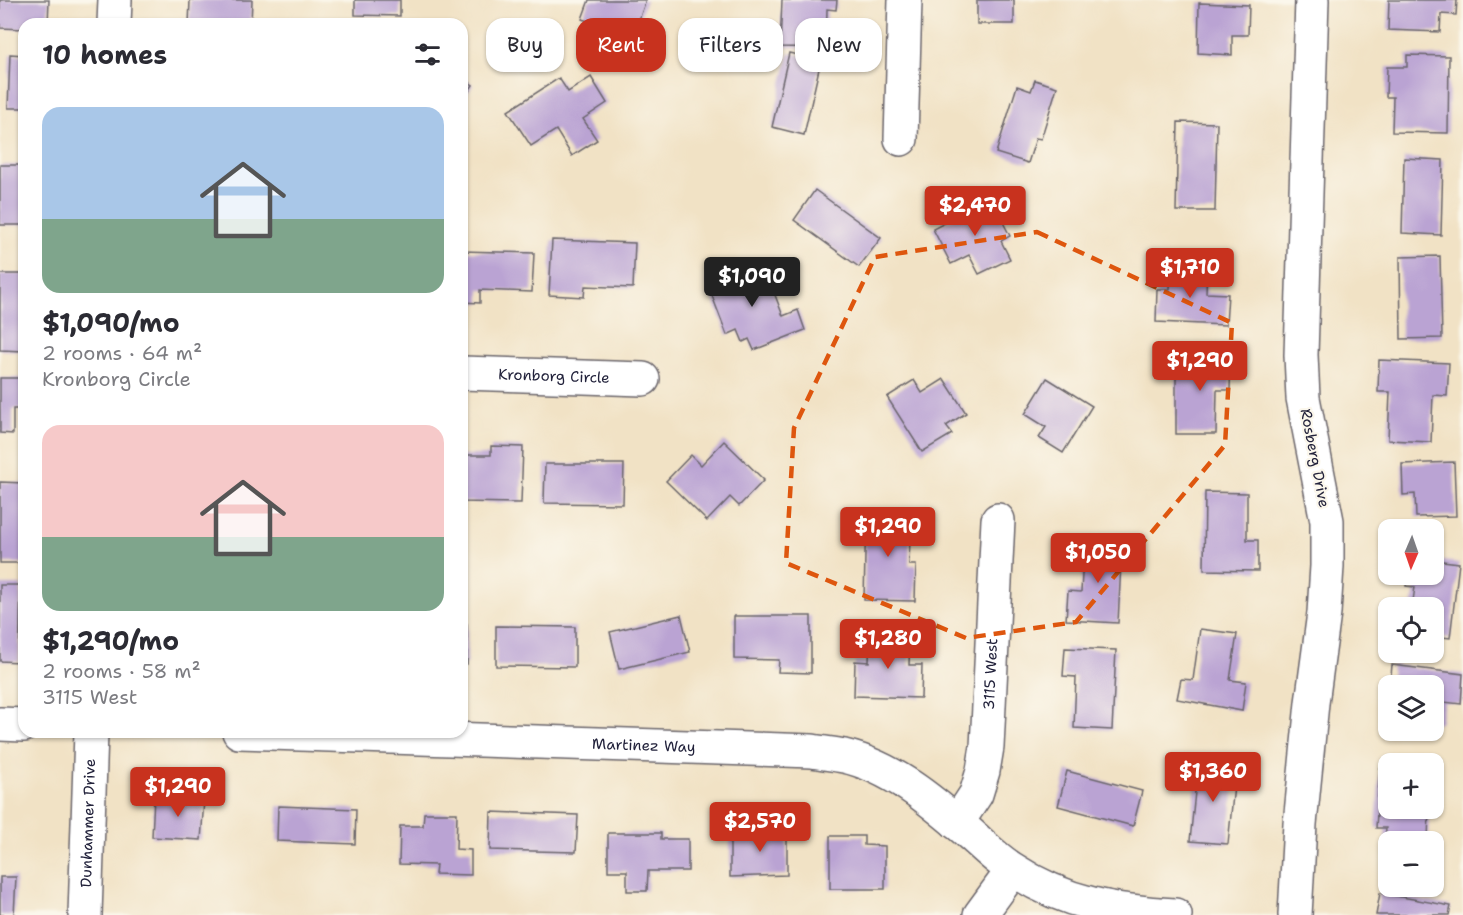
<!DOCTYPE html>
<html lang="en">
<head>
<meta charset="utf-8">
<style>
	body { margin:0; font-family:"Shantell Sans",sans-serif; background:#f2f2f3; color:#2b2b33; height:100vh; display:flex; flex-direction:column; font-size:22px; white-space:nowrap }
	* { box-sizing:border-box; margin:0 }
	p { font-size:20px; color:#7c7c81 }
	.icon { flex:none; width:33px; height:33px; fill:none; stroke:currentColor; stroke-width:2; stroke-linecap:round; stroke-linejoin:round }
	.map { position:relative; flex:1; overflow:hidden }
	.sheet { position:absolute; left:18px; top:18px; width:450px; height:720px; display:flex; flex-direction:column; background:#fff; border-radius:18px; box-shadow:0 2px 4px #0004 }
	.sheet>* { flex:none }
	.guide { position:absolute; left:486px; top:18px; width:570px; height:54px; display:flex; gap:12px }
	.needle { width:39px; rotate:182deg }
	.tools { position:absolute; left:1378px; top:519px; display:grid; gap:12px }
	.tools a { display:grid; place-items:center; width:66px; height:66px; border-radius:12px; background:#fff; box-shadow:0 2px 4px #0004; font-size:30px }
	.price { position:absolute; translate:-50% -51px; padding:0 14px; border-radius:6px; background:#c8321e; color:#fff; font-size:20px; line-height:39px; filter:drop-shadow(0 2px 3px #0008) }
	.price::after { content:''; position:absolute; left:50%; top:36px; width:18px; height:14px; margin-left:-9px; background:inherit; clip-path:polygon(0 0,100% 0,50% 100%) }
	.price.active { background:#222; color:#fff }
	ul { padding:0; list-style:none }
	li { display:grid; align-content:center; gap:12px; height:318px; padding:0 24px }
	li span { display:grid; place-items:center; height:186px; border-radius:18px; color:#555 }
	li>.icon { margin-inline-start:auto }
	span .icon { width:108px; height:108px; fill:#fffc; stroke-width:1 }
	li b { font-size:26px }
	h2 { display:flex; justify-content:space-between; align-items:center; height:72px; padding:0 24px; font-size:26px }
	.tag { padding:0 21px; border-radius:18px; background:#fff; box-shadow:0 2px 4px #0004; font-size:21px; line-height:54px }
	.tag.active { background:#c8321e; color:#fff }
	.map>svg:first-child { display:block }
	.building { fill:#baa3d3 }
	.lines { fill:none; stroke-linecap:round; stroke-linejoin:round }
	.minor-casing { stroke:#6a656b; stroke-width:36 }
	.minor { stroke:#fff; stroke-width:33 }
	.marked { fill:none; stroke:#de560e; stroke-width:4.5; stroke-dasharray:12 8; stroke-linejoin:round }
	.labels { text-anchor:middle; dominant-baseline:central; stroke-width:4.5; stroke-linejoin:round; paint-order:stroke }
	.street-label { font-size:15px; fill:#22223b; stroke:#fbf7ec }
</style>
</head>
<body>
<div class="map">
<svg width="1463" height="915" viewBox="0 0 1463 915">
	<rect width="100%" height="100%" fill="#fbf7ec"/>
	<filter id="ink" filterUnits="userSpaceOnUse"><feTurbulence type="fractalNoise" baseFrequency=".0167" numOctaves="2"/><feDisplacementMap in="SourceGraphic" scale="12" xChannelSelector="R" yChannelSelector="G"/><feConvolveMatrix kernelMatrix="1 2 1 2 8 2 1 2 1" color-interpolation-filters="sRGB"/></filter>
	<filter id="wash" filterUnits="userSpaceOnUse"><feTurbulence type="fractalNoise" baseFrequency=".008" numOctaves="4" result="noise"/><feDisplacementMap in="SourceGraphic" scale="24" xChannelSelector="R" yChannelSelector="G"/><feGaussianBlur stdDeviation="1.35" result="paint"/><feColorMatrix in="noise" values="0 0 0 0 0 0 0 0 0 0 0 0 0 0 0 0 0 1.4 0 .05"/><feComposite in="paint" operator="in"/></filter>
	<g filter="url(#wash)">
		<rect width="100%" height="100%" fill="#f1e2c5"/>
		<g id="blocks">
			<g class="building">
				<path d="M 0,0 L 49,0 L 48,24 L 24,24 L 24,29 L 0,28 Z"/>
				<path d="M 190,0 L 252,0 L 251,24 L 189,24 Z"/>
				<path d="M 355,0 L 400,0 L 400,16 L 355,15 Z"/>
				<path d="M 589,0 L 646,0 L 633,37 L 582,19 Z"/>
				<path d="M 782,0 L 837,0 L 836,10 L 827,9 L 826,48 L 780,47 Z"/>
				<rect x="977" y="0" width="37" height="24"/>
				<path d="M 1389,0 L 1457,0 L 1456,15 L 1441,14 L 1440,32 L 1388,30 Z"/>
				<path d="M 1199,3 L 1249,5 L 1248,35 L 1232,35 L 1232,55 L 1198,53 Z"/>
				<path d="M 789,53 L 821,60 L 804,135 L 772,127 Z"/>
				<path d="M 10,54 L 24,55 L 24,108 L 8,108 Z"/>
				<path d="M 1407,55 L 1449,56 L 1448,133 L 1392,132 L 1393,97 L 1386,97 L 1387,67 L 1407,67 Z"/>
				<path d="M 462,77 L 473,85 L 462,101 Z"/>
				<path d="M 591,77 L 607,103 L 583,119 L 597,140 L 572,156 L 556,130 L 531,146 L 508,111 L 559,78 L 568,92 Z"/>
				<path d="M 1035,80 L 1057,87 L 1041,139 L 1036,138 L 1028,163 L 996,153 L 1017,86 L 1031,91 Z"/>
				<path d="M 1178,122 L 1217,123 L 1215,211 L 1176,211 Z"/>
				<path d="M 1404,158 L 1443,160 L 1441,235 L 1402,233 Z"/>
				<rect x="0" y="165" width="24" height="60"/>
				<path d="M 815,190 L 881,238 L 859,267 L 794,220 Z"/>
				<path d="M 991,199 L 1010,236 L 1001,241 L 1010,259 L 979,274 L 969,255 L 951,264 L 933,229 Z"/>
				<path d="M 552,240 L 635,243 L 633,288 L 585,286 L 584,297 L 549,295 Z"/>
				<path d="M 462,251 L 534,253 L 532,292 L 480,290 L 480,303 L 462,302 Z"/>
				<path d="M 1440,256 L 1442,338 L 1401,339 L 1400,257 Z"/>
				<path d="M 752,262 L 761,285 L 770,282 L 783,316 L 798,310 L 805,330 L 754,350 L 749,339 L 743,342 L 738,330 L 727,335 L 706,280 Z"/>
				<path d="M 1171,264 L 1207,265 L 1206,293 L 1228,294 L 1226,325 L 1156,322 L 1157,289 L 1170,289 Z"/>
				<path d="M 0,274 L 24,274 L 24,351 L 0,350 Z"/>
				<path d="M 1176,356 L 1231,356 L 1230,390 L 1217,390 L 1216,434 L 1176,434 Z"/>
				<path d="M 1379,360 L 1449,363 L 1447,396 L 1433,395 L 1431,442 L 1388,440 L 1390,392 L 1378,392 Z"/>
				<path d="M 0,378 L 24,378 L 24,409 L 13,409 L 13,434 L 0,433 Z"/>
				<path d="M 1047,378 L 1092,406 L 1063,453 L 1039,438 L 1046,427 L 1025,414 Z"/>
				<path d="M 944,379 L 966,413 L 946,426 L 952,434 L 922,452 L 887,397 L 914,380 L 922,393 Z"/>
				<path d="M 724,441 L 764,480 L 739,506 L 730,497 L 707,521 L 666,481 L 691,455 L 701,465 Z"/>
				<path d="M 491,446 L 523,447 L 521,503 L 462,502 L 462,455 L 491,455 Z"/>
				<path d="M 1454,462 L 1456,516 L 1416,517 L 1415,494 L 1403,495 L 1402,464 Z"/>
				<path d="M 545,464 L 624,464 L 623,504 L 544,503 Z"/>
				<path d="M 0,482 L 24,483 L 24,563 L 0,563 Z"/>
				<path d="M 1205,492 L 1247,493 L 1247,540 L 1258,540 L 1258,571 L 1204,570 Z"/>
				<path d="M 866,510 L 905,511 L 905,537 L 910,539 L 909,565 L 916,565 L 915,601 L 864,600 Z"/>
				<path d="M 1084,540 L 1122,543 L 1118,623 L 1066,620 L 1068,591 L 1081,592 Z"/>
				<path d="M 1434,560 L 1459,563 L 1450,638 L 1434,636 L 1434,608 L 1412,608 L 1415,587 L 1406,586 L 1407,574 L 1434,574 Z"/>
				<path d="M 0,585 L 21,585 L 19,662 L 0,661 Z"/>
				<path d="M 681,615 L 690,652 L 619,669 L 610,632 Z"/>
				<path d="M 734,616 L 811,616 L 811,673 L 778,672 L 779,660 L 734,659 Z"/>
				<path d="M 462,623 L 467,624 L 467,664 L 462,664 Z"/>
				<path d="M 496,626 L 575,627 L 575,667 L 496,666 Z"/>
				<path d="M 1200,629 L 1237,634 L 1230,680 L 1246,682 L 1242,711 L 1177,699 L 1181,679 L 1193,680 Z"/>
				<path d="M 870,635 L 910,637 L 909,665 L 922,665 L 921,698 L 854,696 L 855,661 L 869,662 Z"/>
				<path d="M 1065,648 L 1116,650 L 1112,730 L 1074,728 L 1076,677 L 1063,676 Z"/>
				<path d="M 1392,665 L 1463,674 L 1461,704 L 1444,702 L 1440,723 L 1434,723 L 1434,686 L 1390,686 Z"/>
				<path d="M 1198,762 L 1236,766 L 1228,844 L 1190,841 Z"/>
				<path d="M 1380,768 L 1389,768 L 1389,808 L 1429,808 L 1428,842 L 1389,842 L 1389,855 L 1384,854 L 1386,828 L 1376,828 Z"/>
				<path d="M 1067,771 L 1142,791 L 1133,826 L 1058,806 Z"/>
				<path d="M 154,797 L 204,800 L 201,840 L 152,837 Z"/>
				<path d="M 278,806 L 356,809 L 355,844 L 277,841 Z"/>
				<path d="M 491,812 L 578,815 L 576,852 L 490,850 Z"/>
				<path d="M 424,813 L 457,813 L 456,849 L 471,850 L 471,875 L 435,874 L 436,865 L 399,864 L 400,826 L 423,826 Z"/>
				<path d="M 787,825 L 787,875 L 730,877 L 730,838 L 757,838 L 757,826 Z"/>
				<path d="M 608,833 L 661,833 L 661,839 L 688,839 L 688,871 L 648,871 L 647,891 L 627,891 L 627,871 L 608,871 Z"/>
				<path d="M 830,836 L 864,836 L 864,845 L 885,846 L 885,889 L 830,889 Z"/>
				<path d="M 0,877 L 16,877 L 14,915 L 0,915 Z"/>
				<path d="M 1380,893 L 1451,906 L 1449,915 L 1376,915 Z"/>
			</g>
		</g>
	</g>
	<g filter="url(#ink)">
		<use href="#blocks" fill-opacity="0" stroke="#6a656b" stroke-width="1.5"/>
		<g class="lines">
			<defs>
				<g id="minor">
					<path d="M 114,24 L 115,0"/>
					<path d="M 901,139 L 905,0"/>
					<path id="s1" d="M 462,373 L 643,379"/>
					<path d="M 0,724 L 24,725"/>
					<path id="s2" d="M 239,732 L 812,751 C 823,753 834,754 844,756 C 892,767 932,801 968,832 C 983,845 997,860 1014,870 C 1064,903 1117,912 1175,915"/>
					<path id="s3" d="M 957,823 L 976,794 L 983,771 L 987,747 L 998,520"/>
					<path id="s4" d="M 85,915 L 91,732"/>
					<path d="M 980,915 L 1013,870"/>
					<path d="M 1295,915 L 1300,824 L 1312,703 L 1324,613 L 1327,566 L 1327,521 L 1303,398 L 1301,355 L 1312,0"/>
				</g>
			</defs>
			<use href="#minor" class="minor-casing"/>
			<use href="#minor" class="minor"/>
		</g>
	</g>
	<path class="marked" d="M 1037,232 L 1232,323 L 1225,445 L 1076,622 L 966,638 L 786,563 L 794,428 L 875,257 Z"/>
	<g class="labels">
		<g class="street-label">
			<text stroke="none"><textPath href="#s1" startOffset="92">Kronborg Circle</textPath></text>
			<text transform="translate(1315 458) rotate(79)">Rosberg Drive</text>
			<text stroke="none"><textPath href="#s3" startOffset="156">3115 West</textPath></text>
			<text stroke="none"><textPath href="#s2" startOffset="405">Martinez Way</textPath></text>
			<text stroke="none"><textPath href="#s4" startOffset="92">Dunhammer Drive</textPath></text>
		</g>
	</g>
</svg>
<div class="tools">
<a><svg class="needle" viewBox="-14 -14 28 28"><path d="M0-13l5 13h-10z" fill="#e53935"/><path d="M0 13l5-13h-10z" fill="#7c7c81"/></svg></a>
<a><svg class="icon" aria-label="locate" viewBox="0 0 24 24"><circle cx="12" cy="12" r="6"/><path d="M12 2v4M12 18v4M2 12h4M18 12h4"/></svg></a>
<a><svg class="icon" aria-label="layers" viewBox="0 0 24 24"><path d="M12 4l9 5-9 5-9-5zM3 14l9 5 9-5"/></svg></a>
<a>+</a>
<a>−</a>
</div>
<b class="price" style="left:975px;top:237px">$2,470</b>
<b class="price" style="left:1190px;top:299px">$1,710</b>
<b class="price active" style="left:752px;top:308px">$1,090</b>
<b class="price" style="left:1200px;top:392px">$1,290</b>
<b class="price" style="left:888px;top:558px">$1,290</b>
<b class="price" style="left:1098px;top:584px">$1,050</b>
<b class="price" style="left:888px;top:670px">$1,280</b>
<b class="price" style="left:1213px;top:803px">$1,360</b>
<b class="price" style="left:178px;top:818px">$1,290</b>
<b class="price" style="left:760px;top:853px">$2,570</b>
<div class="guide">
<a class="tag">Buy</a>
<a class="tag active">Rent</a>
<a class="tag">Filters</a>
<a class="tag">New</a>
</div>
<section class="sheet">
<h2>10 homes<svg class="icon" aria-label="filters" viewBox="0 0 24 24"><path d="M4 7h16M4 17h16"/><circle cx="9" cy="7" r="2"/><circle cx="15" cy="17" r="2"/></svg></h2>
<ul>
<li><span style="background:linear-gradient(#a9c7e8 60%,#7fa58c 0)"><svg class="icon" aria-label="home" viewBox="0 0 24 24"><path d="M3 11l9-7 9 7M6 9v11h12V9"/></svg></span><div><b>$1,090/mo</b><p>2 rooms · 64 m²</p><p>Kronborg Circle</p></div></li>
<li><span style="background:linear-gradient(#f6c9c9 60%,#7fa58c 0)"><svg class="icon" aria-label="home" viewBox="0 0 24 24"><path d="M3 11l9-7 9 7M6 9v11h12V9"/></svg></span><div><b>$1,290/mo</b><p>2 rooms · 58 m²</p><p>3115 West</p></div></li>
</ul>
</section>
</div>
</body>
</html>
